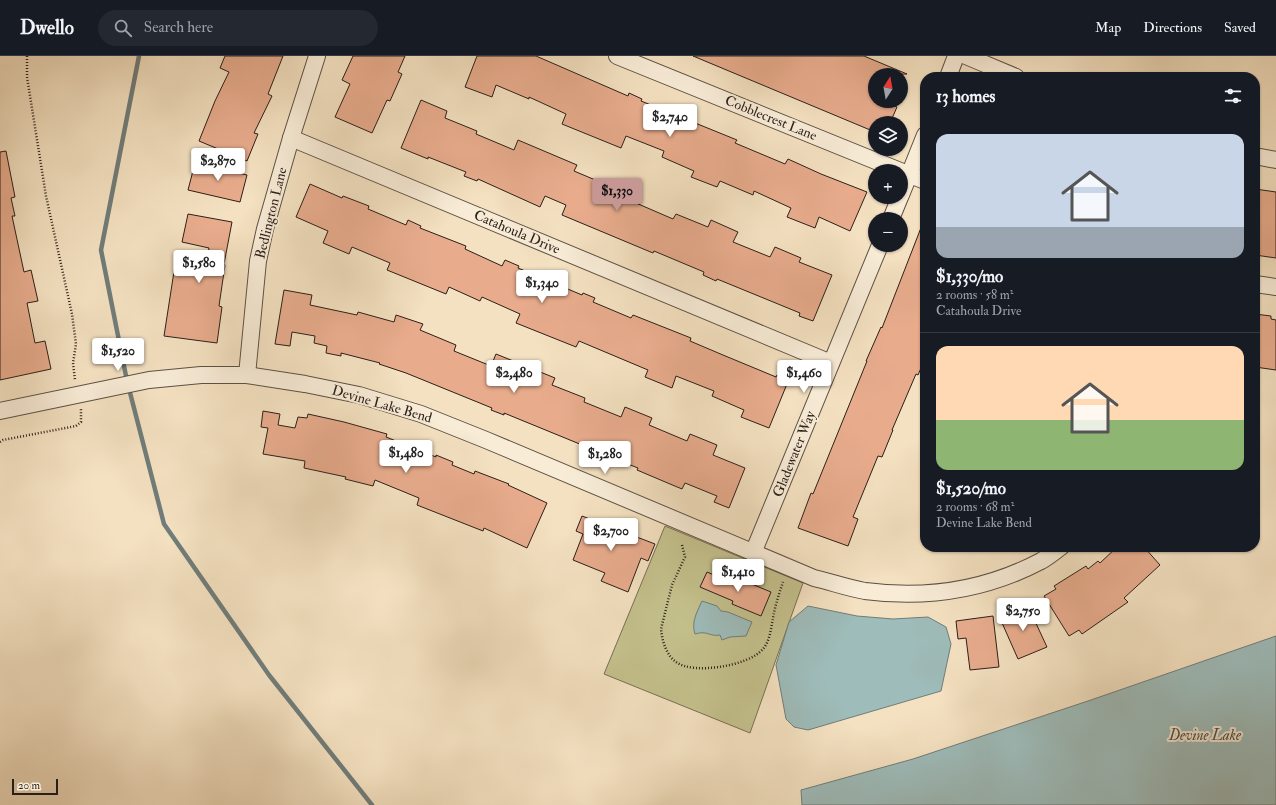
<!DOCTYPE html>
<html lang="en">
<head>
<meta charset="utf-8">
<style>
	body { margin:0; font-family:"IM FELL Double Pica",serif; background:#242831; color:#f1f3f6; height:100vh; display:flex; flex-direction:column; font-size:15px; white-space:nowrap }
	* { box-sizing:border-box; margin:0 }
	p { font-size:13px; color:#9ea1a6 }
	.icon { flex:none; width:22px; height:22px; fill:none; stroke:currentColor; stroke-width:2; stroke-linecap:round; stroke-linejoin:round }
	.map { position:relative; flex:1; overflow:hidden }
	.details { position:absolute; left:920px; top:16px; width:340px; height:480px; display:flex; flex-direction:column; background:#171b24; border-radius:16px; box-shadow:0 1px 3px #0004 }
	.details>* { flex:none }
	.needle { width:26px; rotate:11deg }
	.tools { position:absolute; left:868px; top:12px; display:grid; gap:8px }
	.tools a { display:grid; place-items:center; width:40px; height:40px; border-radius:50%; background:#171b24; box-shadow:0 1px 3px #0004; font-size:20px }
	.scale { position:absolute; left:12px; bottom:10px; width:46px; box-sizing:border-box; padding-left:4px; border:2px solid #2b1f1a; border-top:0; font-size:11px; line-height:14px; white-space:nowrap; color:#2b1f1a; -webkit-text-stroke:3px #f8ecd7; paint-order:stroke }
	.price { position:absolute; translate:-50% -34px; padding:0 9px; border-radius:4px; background:#fff; color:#222; font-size:13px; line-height:26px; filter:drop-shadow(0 1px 2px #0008) }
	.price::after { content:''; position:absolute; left:50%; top:24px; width:12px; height:9px; margin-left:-6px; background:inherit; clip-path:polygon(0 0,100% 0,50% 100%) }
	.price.active { background:#c59692; color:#111 }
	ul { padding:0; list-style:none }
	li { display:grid; align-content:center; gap:8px; height:212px; padding:0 16px }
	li+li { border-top:1px solid #363941 }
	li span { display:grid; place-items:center; height:124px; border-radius:12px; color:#555 }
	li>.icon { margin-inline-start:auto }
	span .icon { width:72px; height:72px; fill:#fffc; stroke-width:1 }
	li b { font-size:17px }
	h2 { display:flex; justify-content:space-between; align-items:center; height:48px; padding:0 16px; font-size:17px }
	header { display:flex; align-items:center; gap:24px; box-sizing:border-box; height:56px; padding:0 20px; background:#171b24; border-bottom:1px solid #363941 }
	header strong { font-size:19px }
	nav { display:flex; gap:22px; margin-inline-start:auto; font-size:14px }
	.search { width:280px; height:36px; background:#242831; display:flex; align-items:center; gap:10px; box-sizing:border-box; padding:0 14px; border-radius:22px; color:#9ea1a6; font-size:15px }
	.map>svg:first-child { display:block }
	.green { fill:#c4c18d; stroke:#787054 }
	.water { fill:#9ebcba; stroke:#707d7a }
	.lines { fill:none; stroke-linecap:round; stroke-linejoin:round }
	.stream { stroke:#707d7a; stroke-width:4.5 }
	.building { fill:#e8ac8d; stroke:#2b1f1a }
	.minor-casing { stroke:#5d5044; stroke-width:18 }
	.path { stroke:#2b1f1a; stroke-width:2.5; stroke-dasharray:1 2; stroke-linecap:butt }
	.minor { stroke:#f8ecd7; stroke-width:16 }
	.labels { text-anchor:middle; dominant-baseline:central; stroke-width:4; stroke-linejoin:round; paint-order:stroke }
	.street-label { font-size:14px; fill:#2b1f1a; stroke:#f8ecd7 }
	.water-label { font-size:15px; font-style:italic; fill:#4e4e4a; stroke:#f8ecd7 }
</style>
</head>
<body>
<header>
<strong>Dwello</strong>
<div class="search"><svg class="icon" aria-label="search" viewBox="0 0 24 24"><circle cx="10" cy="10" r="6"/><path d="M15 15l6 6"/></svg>Search here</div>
<nav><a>Map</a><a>Directions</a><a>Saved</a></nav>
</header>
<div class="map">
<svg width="1276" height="749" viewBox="0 0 1276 749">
	<rect width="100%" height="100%" fill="#f4e1c1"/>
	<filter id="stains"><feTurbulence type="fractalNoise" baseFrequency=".005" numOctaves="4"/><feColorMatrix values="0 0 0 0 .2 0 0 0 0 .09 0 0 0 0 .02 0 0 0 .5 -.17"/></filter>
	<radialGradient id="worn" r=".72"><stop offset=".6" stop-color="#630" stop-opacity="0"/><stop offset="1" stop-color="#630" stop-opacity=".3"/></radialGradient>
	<path class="green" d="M 665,470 L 803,527 L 750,677 L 604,618 Z"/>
	<g class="water">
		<path d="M 702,545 L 717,550 L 721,555 L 728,556 L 752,566 L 746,580 L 730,581 L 722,584 L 720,579 C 709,581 708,574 695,578 C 691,566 697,556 702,545 Z"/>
		<path d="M 808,550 L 857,560 L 893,563 L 928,561 L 946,571 L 951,588 L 941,635 L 808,674 L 794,671 L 786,663 L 776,609 L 789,566 Z"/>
		<path d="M 1276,580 L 1276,749 L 802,749 L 801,734 L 913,703 L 1088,645 Z"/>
	</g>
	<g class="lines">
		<path class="stream" d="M 139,0 L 101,194 L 127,325 L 164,468 L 269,619 L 372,749"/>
	</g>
	<g class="building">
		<path d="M 225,0 L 283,0 L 268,38 L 272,40 L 254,77 L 258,78 L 247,105 L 199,85 L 215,45 L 229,16 L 220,12 Z"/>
		<path d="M 353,0 L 405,0 L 398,16 L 402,18 L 390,45 L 387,44 L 372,77 L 335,61 L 350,28 L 342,24 Z"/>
		<path d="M 477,0 L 536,0 L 628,40 L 629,37 L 642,43 L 641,45 L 737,84 L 735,87 L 785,108 L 788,103 L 821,118 L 867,136 L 850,175 L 819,161 L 815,172 L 787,161 L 791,152 L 754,135 L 753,139 L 720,125 L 717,131 L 691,121 L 694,115 L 662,101 L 664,95 L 626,80 L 621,92 L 562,68 L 566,58 L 529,41 L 529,43 L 496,29 L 492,41 L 465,31 Z"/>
		<path d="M 693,0 L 864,0 L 907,18 L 875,19 L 875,45 L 883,45 L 897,51 L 890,67 L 875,67 L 875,76 Z"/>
		<path d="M 421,44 L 447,55 L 445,62 L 477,75 L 476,78 L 514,94 L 518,84 L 577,109 L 574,115 L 612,131 L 615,124 L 641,136 L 636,147 L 673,163 L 676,158 L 708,171 L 711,164 L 738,176 L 733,186 L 770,201 L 775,191 L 801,202 L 799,206 L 832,219 L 813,265 L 799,260 L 800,257 L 717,223 L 716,225 L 703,219 L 704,216 L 654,195 L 653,197 L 562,159 L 566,149 L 545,140 L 540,151 L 478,123 L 477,125 L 464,120 L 466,116 L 428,101 L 428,103 L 401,92 Z"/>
		<path d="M 6,95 L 15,141 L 11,142 L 15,160 L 12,160 L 24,216 L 31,214 L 38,245 L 27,247 L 35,287 L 45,285 L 51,313 L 0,324 L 0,96 Z"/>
		<path d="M 195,107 L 247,119 L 240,146 L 188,134 Z"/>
		<path d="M 310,128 L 342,142 L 343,140 L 369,150 L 368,153 L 406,169 L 408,164 L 421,170 L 420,172 L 466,190 L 465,193 L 502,210 L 505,204 L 519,210 L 518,212 L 582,239 L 583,237 L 595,242 L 593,246 L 631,262 L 633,259 L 691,282 L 690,285 L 723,299 L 776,321 L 777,319 L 789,323 L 769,372 L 741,361 L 744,354 L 712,340 L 714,335 L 676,320 L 672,332 L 645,321 L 648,314 L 579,285 L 576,291 L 516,267 L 520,258 L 482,241 L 480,245 L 449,231 L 446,238 L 387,214 L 390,207 L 352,191 L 349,198 L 323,187 L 328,175 L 296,161 Z"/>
		<path d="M 1255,133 L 1276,136 L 1276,202 L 1255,199 Z"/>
		<path d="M 188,158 L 232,166 L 224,208 L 225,209 L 219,250 L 222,251 L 217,287 L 164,280 L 175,209 L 204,214 L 209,192 L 182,186 Z"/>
		<path d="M 924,164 L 925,303 L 918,319 L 916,318 L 892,374 L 893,374 L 882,401 L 878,400 L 853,461 L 858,463 L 848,490 L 798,472 L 811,437 L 813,438 L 867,305 L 866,305 L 881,271 L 882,272 Z"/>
		<path d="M 284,234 L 312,239 L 310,249 L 357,259 L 358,256 L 394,266 L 396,259 L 423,268 L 420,274 L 456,289 L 454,295 L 491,310 L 496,298 L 555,322 L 552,329 L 585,342 L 584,346 L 621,361 L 625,351 L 652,362 L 649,369 L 687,385 L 690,378 L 717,389 L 713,399 L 745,412 L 729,452 L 714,446 L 717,440 L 685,427 L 682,433 L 670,428 L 637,414 L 638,412 L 600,397 L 600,399 L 586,393 L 587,391 L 504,357 L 504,359 L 491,354 L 492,352 L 406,317 L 379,308 L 380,307 L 341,297 L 341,300 L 326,297 L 327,290 L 314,287 L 315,280 L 292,276 L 290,290 L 275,288 Z"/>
		<path d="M 1255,258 L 1271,260 L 1271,263 L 1276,264 L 1276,314 L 1255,311 Z"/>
		<path d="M 263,355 L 280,358 L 278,369 L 295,372 L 298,361 L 307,362 L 308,358 L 344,366 L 387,378 L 386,381 L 436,401 L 436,399 L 453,406 L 452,409 L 474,418 L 475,415 L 509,428 L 508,429 L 547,447 L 527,492 L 484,472 L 483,475 L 417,449 L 419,442 L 375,424 L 373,430 L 345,423 L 346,421 L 304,412 L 305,405 L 263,398 L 268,372 L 261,371 Z"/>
		<path d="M 582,460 L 655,488 L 648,505 L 641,502 L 628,536 L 601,525 L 605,517 L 573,504 L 583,478 L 576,475 Z"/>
		<path d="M 1117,491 L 1144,491 L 1160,509 L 1124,542 L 1128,546 L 1082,578 L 1079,574 L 1069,580 L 1044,540 L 1056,533 L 1054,530 L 1086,510 L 1088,513 L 1098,505 L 1100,507 Z"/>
		<path d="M 707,516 L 740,530 L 742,524 L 771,536 L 761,560 L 732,548 L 733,545 L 700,531 Z"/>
		<path d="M 1027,548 L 1047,591 L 1018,603 L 999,560 Z"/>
		<path d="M 993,560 L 999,611 L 970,614 L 966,582 L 958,583 L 956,565 Z"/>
	</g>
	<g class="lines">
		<defs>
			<g id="minor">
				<path d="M 617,0 L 925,125"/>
				<path d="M 966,0 L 1016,21"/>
				<path d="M 948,21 L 956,0"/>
				<path d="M 291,82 L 831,307"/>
				<path d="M 1255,100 L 1276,104"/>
				<path d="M 901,139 L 925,79"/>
				<path d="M 891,163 L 900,141"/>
				<path d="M 1255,228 L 1276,231"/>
				<path d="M 247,319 L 258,205 L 265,173 L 291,82 L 317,0"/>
				<path d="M 0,355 L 149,324 L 201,319 L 247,319 L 305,328 L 359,339 L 421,358 L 486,384 L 814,522 C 831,526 848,532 865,535 C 926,543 986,534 1041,505 C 1048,501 1054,496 1061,491"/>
				<path d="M 753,497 L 880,189"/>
			</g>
		</defs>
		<use href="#minor" class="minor-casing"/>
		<g class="path">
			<path d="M 27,0 L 27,21 L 46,140 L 72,258 L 76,288 L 73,307 L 75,324"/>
			<path d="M 0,386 L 3,384 L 76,370 L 81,366 L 81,353"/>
			<path d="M 682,489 L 685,501 L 672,529 L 661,573 C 662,584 666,599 676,606 C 693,619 749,610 763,593 C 770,585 771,572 773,562 C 775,550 779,538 783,526"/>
		</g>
		<use href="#minor" class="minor"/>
	</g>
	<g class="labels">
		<g class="street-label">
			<text transform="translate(771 62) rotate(22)">Cobblecrest Lane</text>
			<text transform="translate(271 157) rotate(-76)">Bedlington Lane</text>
			<text transform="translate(517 176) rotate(23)">Catahoula Drive</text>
			<text transform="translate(382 348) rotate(16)">Devine Lake Bend</text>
			<text transform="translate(794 398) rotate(-68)">Gladewater Way</text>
		</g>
		<g class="water-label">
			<text x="1205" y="679">Devine Lake</text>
		</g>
	</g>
	<rect width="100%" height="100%" filter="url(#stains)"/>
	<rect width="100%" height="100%" fill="url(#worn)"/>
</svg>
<div class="tools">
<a><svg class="needle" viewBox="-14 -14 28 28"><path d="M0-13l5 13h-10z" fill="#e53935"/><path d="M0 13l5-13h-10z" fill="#9ea1a6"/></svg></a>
<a><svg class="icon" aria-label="layers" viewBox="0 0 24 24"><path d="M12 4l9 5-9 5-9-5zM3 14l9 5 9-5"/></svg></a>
<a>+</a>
<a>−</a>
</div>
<div class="scale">20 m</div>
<b class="price" style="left:670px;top:82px">$2,740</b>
<b class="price" style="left:218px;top:126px">$2,870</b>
<b class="price active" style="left:617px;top:156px">$1,330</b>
<b class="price" style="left:199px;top:228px">$1,580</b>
<b class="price" style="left:542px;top:248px">$1,340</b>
<b class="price" style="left:118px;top:316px">$1,520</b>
<b class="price" style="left:514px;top:338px">$2,480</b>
<b class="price" style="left:804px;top:338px">$1,460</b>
<b class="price" style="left:406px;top:418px">$1,480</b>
<b class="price" style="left:605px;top:419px">$1,280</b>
<b class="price" style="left:611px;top:496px">$2,700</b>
<b class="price" style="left:738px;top:537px">$1,410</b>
<b class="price" style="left:1023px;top:576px">$2,750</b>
<section class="details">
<h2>13 homes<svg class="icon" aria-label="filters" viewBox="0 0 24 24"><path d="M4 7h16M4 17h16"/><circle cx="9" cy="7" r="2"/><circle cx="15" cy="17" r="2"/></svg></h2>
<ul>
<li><span style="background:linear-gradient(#c9d6e8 75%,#9aa5b1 0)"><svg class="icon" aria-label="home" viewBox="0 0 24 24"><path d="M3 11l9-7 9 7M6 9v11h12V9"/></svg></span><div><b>$1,330/mo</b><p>2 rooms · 58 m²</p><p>Catahoula Drive</p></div></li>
<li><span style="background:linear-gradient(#ffd9b3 60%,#8fb573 0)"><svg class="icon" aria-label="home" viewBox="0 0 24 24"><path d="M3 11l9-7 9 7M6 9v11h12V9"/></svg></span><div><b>$1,520/mo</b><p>2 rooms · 68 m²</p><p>Devine Lake Bend</p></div></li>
</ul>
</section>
</div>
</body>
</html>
